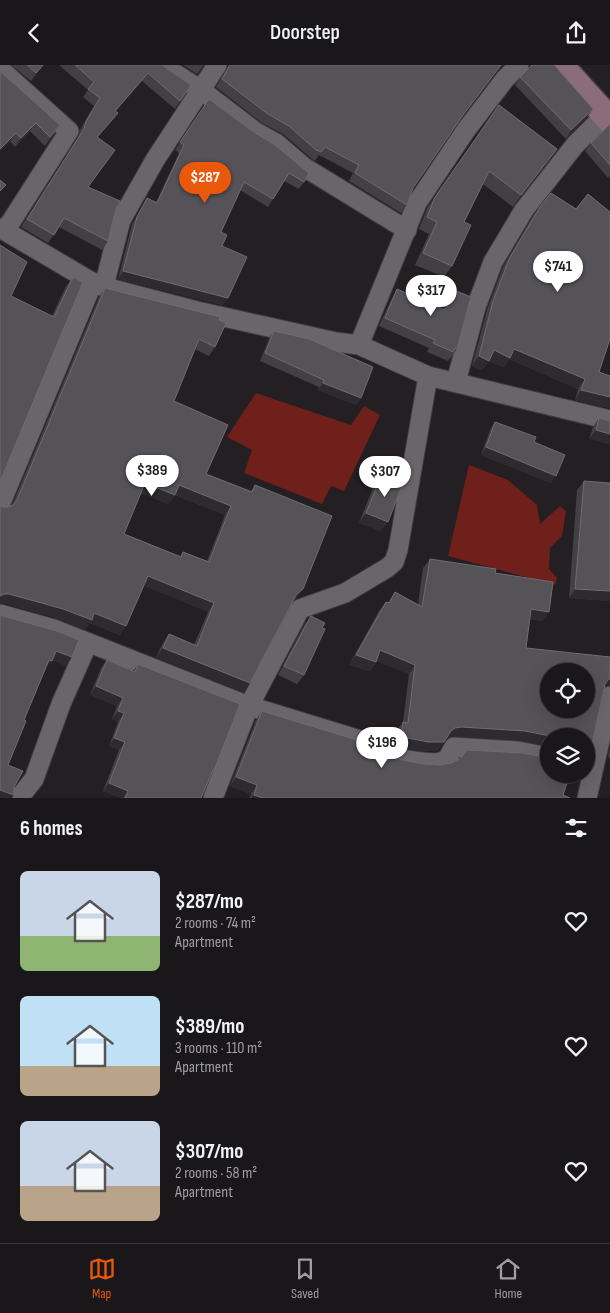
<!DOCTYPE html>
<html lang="en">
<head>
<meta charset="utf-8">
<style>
	body { margin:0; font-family:"Sofia Sans Condensed",sans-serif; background:#232023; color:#f1f3f6; height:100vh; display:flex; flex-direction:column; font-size:19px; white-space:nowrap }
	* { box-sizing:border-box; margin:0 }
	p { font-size:16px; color:#9f9fa2 }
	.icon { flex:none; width:28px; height:28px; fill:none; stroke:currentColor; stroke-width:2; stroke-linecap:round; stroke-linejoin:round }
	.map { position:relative; height:733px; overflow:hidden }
	.drawer { display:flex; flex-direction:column; background:#1a171a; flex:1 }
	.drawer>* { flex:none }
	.fabs { position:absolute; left:540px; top:598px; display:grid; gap:10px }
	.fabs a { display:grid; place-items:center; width:55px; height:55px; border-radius:50%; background:#1a171a; box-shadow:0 5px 20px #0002,0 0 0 1px #383639; font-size:25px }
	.price { position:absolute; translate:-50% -42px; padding:0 11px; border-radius:18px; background:#fff; color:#222; font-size:16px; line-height:32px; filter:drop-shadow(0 1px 2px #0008) }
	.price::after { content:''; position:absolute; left:50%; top:30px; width:15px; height:11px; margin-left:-8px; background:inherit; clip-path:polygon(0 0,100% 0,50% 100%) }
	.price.current { background:#ea580c; color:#fff }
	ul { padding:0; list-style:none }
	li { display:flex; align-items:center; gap:15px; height:125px; padding:0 20px }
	li span { display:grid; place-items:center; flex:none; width:140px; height:100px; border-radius:8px; color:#555 }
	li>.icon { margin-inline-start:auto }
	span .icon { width:60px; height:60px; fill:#fffc; stroke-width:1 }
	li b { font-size:21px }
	h2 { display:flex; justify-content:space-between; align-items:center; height:60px; padding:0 20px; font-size:21px }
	header { display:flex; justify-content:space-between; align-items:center; height:65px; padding:0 20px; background:#1a171a; font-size:22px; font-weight:600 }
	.menu { display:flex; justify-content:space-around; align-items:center; height:70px; border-top:1px solid #383639; background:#1a171a; font-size:14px; color:#9f9fa2 }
	.menu a { display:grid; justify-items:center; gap:2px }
	.menu .current { color:#ea580c }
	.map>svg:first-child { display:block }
	.green { fill:#6f201b }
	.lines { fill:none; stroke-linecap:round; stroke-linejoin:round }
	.street-casing { stroke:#3f3c3f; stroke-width:21 }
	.secondary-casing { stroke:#3f3c3f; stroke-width:29 }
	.street { stroke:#6a6569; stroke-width:19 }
	.secondary { stroke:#8b6d79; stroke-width:26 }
	.wall { fill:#424045; fill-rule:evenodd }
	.shaded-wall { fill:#2d2b2f }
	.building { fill:#555358; stroke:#6e6c71; fill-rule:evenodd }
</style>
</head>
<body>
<header><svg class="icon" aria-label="back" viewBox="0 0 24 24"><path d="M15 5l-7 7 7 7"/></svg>Doorstep<svg class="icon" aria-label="share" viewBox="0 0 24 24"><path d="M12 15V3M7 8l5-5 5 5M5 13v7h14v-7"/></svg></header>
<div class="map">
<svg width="610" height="733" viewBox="0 0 610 733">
	<rect width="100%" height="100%" fill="#231f22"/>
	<g class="green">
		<path d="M 256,328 L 351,360 L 364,341 L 380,350 L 344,426 L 331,421 L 322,439 L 244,408 L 252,385 L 227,372 Z"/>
		<path d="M 469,400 L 508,415 L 537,440 L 540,459 L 560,441 L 566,446 L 562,471 L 550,483 L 549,504 L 557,513 L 555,520 L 448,491 Z"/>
	</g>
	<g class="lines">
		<defs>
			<g id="street">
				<path d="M 162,0 L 201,25 L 256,67 L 276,78 L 304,102 L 407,165"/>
				<path d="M 0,4 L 69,66 L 5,166"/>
				<path d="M 0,163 L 97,220 L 197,246 L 336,277 L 359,280 L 428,311 L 610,355"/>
				<path d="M 104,221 L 121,155 L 155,95 L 217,0"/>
				<path d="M 359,280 L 417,138 L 466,65 L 505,14 L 519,0"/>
				<path d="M 456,317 L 476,242 L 493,197 L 524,145 L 575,80 L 605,50"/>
				<path d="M 0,440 L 93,217"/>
				<path d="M 0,549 L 54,564 L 249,641 L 383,682 L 389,690 L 393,692 C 406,694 434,702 445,695 C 449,693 451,686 454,682 L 518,686 L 549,692"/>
				<path d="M 19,733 L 34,714 L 61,639 L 88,578"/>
				<path d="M 213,733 L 249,641 L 300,544 L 345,528 L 387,503 L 394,497 L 398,485 L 428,311"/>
				<path d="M 587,733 L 610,631"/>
			</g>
			<path id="secondary" d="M 560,0 L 610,55"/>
		</defs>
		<use href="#street" class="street-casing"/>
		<use href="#secondary" class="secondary-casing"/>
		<use href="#street" class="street"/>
		<use href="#secondary" class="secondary"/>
	</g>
	<g class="wall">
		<path d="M 11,0 L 44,0 L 31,16 Z"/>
		<path d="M 59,0 L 162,0 L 191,20 L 175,44 L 142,16 L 116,46 L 112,56 L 98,72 L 88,122 L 116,144 L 108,176 L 102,185 L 59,162 L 48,178 L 21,162 L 78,72 L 80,65 L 94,41 L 83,32 L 88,25 Z"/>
		<path d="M 183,0 L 204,0 L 197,9 Z"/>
		<path d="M 228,0 L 504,0 L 496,7 L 459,56 L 413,123 L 407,140 L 401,148 L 349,116 L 353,108 L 319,90 L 315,96 L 311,93 L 283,69 L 262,58 L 216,22 L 228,1 Z"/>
		<path d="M 530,0 L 554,0 L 593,44 L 587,52 L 566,74 L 515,20 L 520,12 L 530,2 Z"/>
		<path d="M 0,6 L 60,60 L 45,81 L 30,66 L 15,82 L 10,76 L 0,86 Z"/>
		<path d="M 499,40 L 557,84 L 513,142 L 483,119 L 464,157 L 452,201 L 444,212 L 415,200 L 429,169 L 419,164 L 427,143 Z"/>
		<path d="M 204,41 L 304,117 L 299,124 L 284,116 L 268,142 L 240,125 L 221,167 L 223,240 L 118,214 L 132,159 L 147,133 L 156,137 L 179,88 L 175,85 Z"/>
		<path d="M 610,60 L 610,111 L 608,113 L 585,86 L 591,78 Z"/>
		<path d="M 540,142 L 599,307 L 610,311 L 609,343 L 575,335 L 578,324 L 509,294 L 504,302 L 489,296 L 482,305 L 472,301 L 487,245 L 503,202 L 533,151 Z"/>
		<path d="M 73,212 L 0,417 L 11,231 L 52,251 L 66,221 Z"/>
		<path d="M 105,223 L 219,255 L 215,282 L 209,291 L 195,284 L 174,336 L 206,409 L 251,426 L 255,420 L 297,533 L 293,537 L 244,627 L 156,592 L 163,578 L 169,569 L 194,580 L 208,547 L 144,520 L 120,570 L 90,558 L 85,564 L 57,553 L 3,538 L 0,538 L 0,440 L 2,442 L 8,442 L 12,440 L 99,232 ZM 141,428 L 168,439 L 175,430 L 225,450 L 207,496 L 183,487 L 180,491 L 124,469 Z"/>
		<path d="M 397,224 L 443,245 L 448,233 L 454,225 L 457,284 L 448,296 L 427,287 L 429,283 L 379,261 L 392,233 Z"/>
		<path d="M 274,266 L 361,333 L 356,340 L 318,325 L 319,322 L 260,296 L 269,274 Z"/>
		<path d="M 599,353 L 610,356 L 589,374 L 593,362 Z"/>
		<path d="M 495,357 L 534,377 L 551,418 L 481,390 L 490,365 Z"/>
		<path d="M 382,409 L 381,466 L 359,458 L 375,418 Z"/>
		<path d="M 584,416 L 610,536 L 569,533 L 577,425 Z"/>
		<path d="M 430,494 L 495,508 L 549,547 L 542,556 L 529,554 L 526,583 L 606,620 L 605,621 L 592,679 L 586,687 L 586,671 L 549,671 L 549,682 L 519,675 L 454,671 L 449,672 L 445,675 L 437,686 L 421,686 L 397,681 L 394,678 L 396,666 L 403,657 L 409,609 L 377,596 L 370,606 L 349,600 L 379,546 L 386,537 L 388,538 L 395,527 L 418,539 L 423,503 Z"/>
		<path d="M 311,551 L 304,610 L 297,619 L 278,610 L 304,560 Z"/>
		<path d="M 107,595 L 133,606 L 138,599 L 209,712 L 201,733 L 121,733 L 103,726 L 119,685 L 109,681 L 118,657 L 112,654 L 117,641 L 90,630 L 101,603 Z"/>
		<path d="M 262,646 L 397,694 L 563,730 L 570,733 L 249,733 L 251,729 L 230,721 L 256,655 Z"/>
		<path d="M 610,682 L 610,693 L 608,692 Z"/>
	</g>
	<g class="shaded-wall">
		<path d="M 43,0 L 44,0 L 31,16 L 36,8 Z"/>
		<path d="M 501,0 L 504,0 L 496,7 L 457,58 Z"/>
		<path d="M 148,8 L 142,16 L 109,54 L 115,46 Z"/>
		<path d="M 593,44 L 587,52 L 566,74 L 571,65 Z"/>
		<path d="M 118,48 L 112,56 L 91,80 L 97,72 Z"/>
		<path d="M 36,58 L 30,66 L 15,82 L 21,73 Z"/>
		<path d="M 16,68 L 10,76 L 0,86 L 0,84 Z"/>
		<path d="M 557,84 L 549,95 L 513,142 L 521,130 Z"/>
		<path d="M 123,206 L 228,233 L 223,240 L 118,214 Z"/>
		<path d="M 514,284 L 585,314 L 578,324 L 509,294 L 504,302 L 487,295 L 494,285 Z"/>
		<path d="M 479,291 L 489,296 L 482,305 L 472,301 Z"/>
		<path d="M 323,318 L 361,333 L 356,340 L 318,325 Z"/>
		<path d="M 581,325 L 610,332 L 610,342 L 609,343 L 575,335 Z"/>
		<path d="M 596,365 L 610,369 L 610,380 L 589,374 Z"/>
		<path d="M 486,382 L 556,411 L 551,418 L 481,390 Z"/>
		<path d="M 145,418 L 175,430 L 168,439 L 139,427 Z"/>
		<path d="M 179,420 L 231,441 L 225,450 L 173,429 Z"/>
		<path d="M 366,448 L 388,457 L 381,466 L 359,458 Z"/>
		<path d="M 148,511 L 214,538 L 208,547 L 142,520 Z"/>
		<path d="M 303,524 L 297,533 L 290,539 L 296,530 Z"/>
		<path d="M 575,524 L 610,526 L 610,536 L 569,533 Z"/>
		<path d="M 4,529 L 9,529 L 94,548 L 126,561 L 120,570 L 90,558 L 85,564 L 57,553 L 3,538 L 0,538 L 0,531 Z"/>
		<path d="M 531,544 L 549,547 L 542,556 L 524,553 Z"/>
		<path d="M 163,583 L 250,618 L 244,627 L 156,592 Z"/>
		<path d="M 380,585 L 415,600 L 409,609 L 373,595 Z"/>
		<path d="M 56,586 L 72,592 L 65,601 L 50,594 Z"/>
		<path d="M 356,590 L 376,597 L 370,606 L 349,600 Z"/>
		<path d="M 49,595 L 52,596 L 45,604 Z"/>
		<path d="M 610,613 L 610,620 L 606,620 L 601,624 L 608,615 Z"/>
		<path d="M 96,621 L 123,633 L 117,641 L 90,630 Z"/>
		<path d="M 118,646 L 124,648 L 118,657 L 112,654 Z"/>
		<path d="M 461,662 L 525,666 L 549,671 L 549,682 L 519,675 L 454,671 L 449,672 L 445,675 L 437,686 L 421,686 L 397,681 L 403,672 Z"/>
		<path d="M 114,673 L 125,677 L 119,685 L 109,681 Z"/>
		<path d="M 589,678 L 592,679 L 586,687 L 586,680 Z"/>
		<path d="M 236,712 L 257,720 L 251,729 L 230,721 Z"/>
		<path d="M 109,718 L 128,726 L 123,733 L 121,733 L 103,726 Z"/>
		<path d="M 0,725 L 14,730 L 12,733 L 0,733 Z"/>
		<path d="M 254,730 L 263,733 L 251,733 Z"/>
	</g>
	<g class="building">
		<path d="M 27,0 L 43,0 L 36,8 Z"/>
		<path d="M 75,0 L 162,0 L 191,20 L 180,36 L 148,8 L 115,46 L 118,48 L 97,72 L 115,85 L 88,122 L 120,136 L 116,144 L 108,176 L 64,153 L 54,170 L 27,154 L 84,64 L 86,56 L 100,33 L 88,24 L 94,17 Z"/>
		<path d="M 230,0 L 501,0 L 463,50 L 413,123 L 407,140 L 355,108 L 359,100 L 325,82 L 321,87 L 316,85 L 289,61 L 268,49 L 222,14 Z"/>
		<path d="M 532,0 L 554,0 L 593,44 L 571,65 L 520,12 Z"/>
		<path d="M 0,6 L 60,60 L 50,72 L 36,58 L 21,73 L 16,68 L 0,84 Z"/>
		<path d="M 209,34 L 255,68 L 275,80 L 309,108 L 304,117 L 289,108 L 273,134 L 244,117 L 221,167 L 227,170 L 222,181 L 247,192 L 228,233 L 123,206 L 137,152 L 147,133 L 157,138 L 184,80 L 180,77 Z"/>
		<path d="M 499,40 L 557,84 L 521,130 L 489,106 L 464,157 L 471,160 L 452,201 L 423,188 L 437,157 L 427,152 L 435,132 Z"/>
		<path d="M 609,60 L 610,60 L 610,100 L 591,78 Z"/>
		<path d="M 0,115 L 6,120 L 0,126 Z"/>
		<path d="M 551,128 L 576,144 L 588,129 L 610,147 L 610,274 L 599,307 L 610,311 L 610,332 L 581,325 L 585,314 L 514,284 L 510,293 L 494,285 L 489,296 L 479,291 L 493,236 L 510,192 L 540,142 Z"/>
		<path d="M 0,180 L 27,197 L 11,231 L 54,252 L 73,212 L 83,217 L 0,417 Z"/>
		<path d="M 105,223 L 220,252 L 219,255 L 226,258 L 215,282 L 199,274 L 174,336 L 228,360 L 206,409 L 252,427 L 255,420 L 332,451 L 303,524 L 296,530 L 250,618 L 163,583 L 169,569 L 197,581 L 214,538 L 148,511 L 126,561 L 94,548 L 92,555 L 63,544 L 9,529 L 4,529 L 0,531 L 0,440 L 2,442 L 8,442 L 13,440 L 17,435 ZM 145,418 L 175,430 L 179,420 L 231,441 L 209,497 L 183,487 L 181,492 L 124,469 Z"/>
		<path d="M 397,224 L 445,245 L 454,225 L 471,232 L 457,284 L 455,283 L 453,287 L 433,278 L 435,275 L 385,253 Z"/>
		<path d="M 274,266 L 309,274 L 373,302 L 361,333 L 323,318 L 324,315 L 265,288 Z"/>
		<path d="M 599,353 L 610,356 L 610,369 L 596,365 Z"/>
		<path d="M 495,357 L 536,372 L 534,377 L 565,390 L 556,411 L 486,382 Z"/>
		<path d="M 382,409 L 403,418 L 388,457 L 366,448 Z"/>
		<path d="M 584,416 L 610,418 L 610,526 L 575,524 Z"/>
		<path d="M 430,494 L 496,504 L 495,508 L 553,517 L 549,547 L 531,544 L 526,583 L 610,592 L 610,613 L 608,615 L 605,619 L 592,679 L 589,678 L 589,680 L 586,680 L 586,671 L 550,671 L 525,666 L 461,662 L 455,663 L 451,666 L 444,677 L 428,677 L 403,672 L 401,669 L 403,657 L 408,658 L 415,600 L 380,585 L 376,597 L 356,590 L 386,537 L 389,538 L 395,527 L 422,542 ZM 549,606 L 586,606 L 586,644 L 549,644 Z"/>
		<path d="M 0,549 L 3,551 L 57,566 L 79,575 L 72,592 L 56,586 L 52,596 L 49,595 L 24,655 L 26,656 L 8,700 L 23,706 L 14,722 L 14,730 L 0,725 Z"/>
		<path d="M 311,551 L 325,558 L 322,563 L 325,564 L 304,610 L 284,601 Z"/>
		<path d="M 107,595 L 135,607 L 138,599 L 240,639 L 214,705 L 213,705 L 201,733 L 125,733 L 128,726 L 109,718 L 125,677 L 114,673 L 124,648 L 118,646 L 123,633 L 96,621 Z"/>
		<path d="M 262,646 L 383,683 L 390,691 L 397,694 L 424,699 L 440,700 L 451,698 L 461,693 L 467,685 L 523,688 L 549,693 L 549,709 L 570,709 L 563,730 L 570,733 L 263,733 L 254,730 L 257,720 L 236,712 Z"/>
	</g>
</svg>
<div class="fabs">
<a><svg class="icon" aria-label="locate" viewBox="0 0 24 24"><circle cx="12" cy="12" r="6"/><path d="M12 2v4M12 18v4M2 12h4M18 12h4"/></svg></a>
<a><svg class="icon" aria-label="layers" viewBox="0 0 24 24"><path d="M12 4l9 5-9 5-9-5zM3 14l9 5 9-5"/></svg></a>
</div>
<b class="price current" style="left:205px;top:139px">$287</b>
<b class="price" style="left:558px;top:228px">$741</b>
<b class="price" style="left:431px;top:252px">$317</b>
<b class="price" style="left:152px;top:432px">$389</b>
<b class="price" style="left:385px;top:433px">$307</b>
<b class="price" style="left:382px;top:704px">$196</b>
</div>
<section class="drawer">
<h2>6 homes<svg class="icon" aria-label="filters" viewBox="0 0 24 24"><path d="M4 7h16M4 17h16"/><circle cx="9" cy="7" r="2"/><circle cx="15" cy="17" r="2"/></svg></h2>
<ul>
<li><span style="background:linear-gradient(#c9d6e8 65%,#8fb573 0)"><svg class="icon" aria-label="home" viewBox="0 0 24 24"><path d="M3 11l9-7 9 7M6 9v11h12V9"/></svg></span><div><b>$287/mo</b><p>2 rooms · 74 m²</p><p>Apartment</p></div><svg class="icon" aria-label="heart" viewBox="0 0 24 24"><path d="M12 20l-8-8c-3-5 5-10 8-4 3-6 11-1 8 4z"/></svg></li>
<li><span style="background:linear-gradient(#bfe0f5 70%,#b9a48a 0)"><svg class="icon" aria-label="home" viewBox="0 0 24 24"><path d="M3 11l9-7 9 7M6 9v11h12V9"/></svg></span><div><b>$389/mo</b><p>3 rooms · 110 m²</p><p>Apartment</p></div><svg class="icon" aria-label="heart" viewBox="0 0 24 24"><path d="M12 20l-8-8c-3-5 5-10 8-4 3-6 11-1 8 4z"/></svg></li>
<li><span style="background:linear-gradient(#c9d6e8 65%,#b9a48a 0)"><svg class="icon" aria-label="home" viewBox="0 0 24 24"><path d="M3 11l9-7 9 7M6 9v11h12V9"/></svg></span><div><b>$307/mo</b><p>2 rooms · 58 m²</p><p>Apartment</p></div><svg class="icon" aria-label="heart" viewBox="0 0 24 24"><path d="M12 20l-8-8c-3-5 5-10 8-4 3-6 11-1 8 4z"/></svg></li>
</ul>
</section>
<nav class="menu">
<a class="current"><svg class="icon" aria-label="map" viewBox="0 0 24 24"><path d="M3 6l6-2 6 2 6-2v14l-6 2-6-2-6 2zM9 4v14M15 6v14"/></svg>Map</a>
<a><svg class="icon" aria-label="saved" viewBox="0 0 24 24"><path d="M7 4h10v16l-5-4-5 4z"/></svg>Saved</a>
<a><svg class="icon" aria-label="home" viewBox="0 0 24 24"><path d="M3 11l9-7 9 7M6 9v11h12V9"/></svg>Home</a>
</nav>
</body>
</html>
